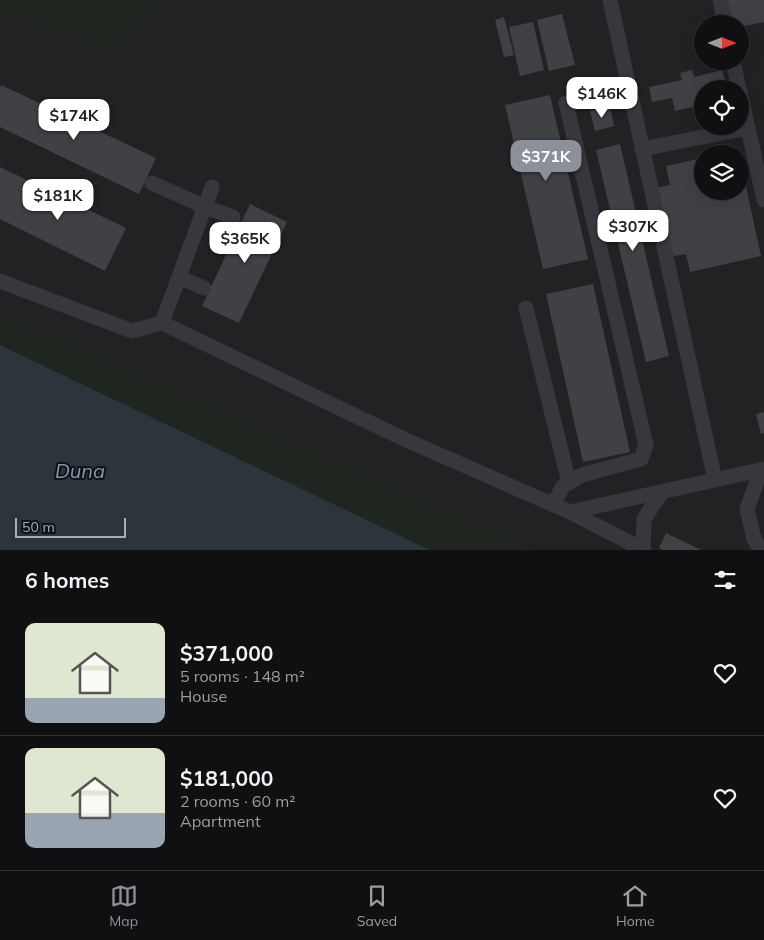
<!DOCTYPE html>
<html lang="en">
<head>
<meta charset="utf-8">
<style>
	body { margin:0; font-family:Mulish,sans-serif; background:#1e1e20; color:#f1f3f6; height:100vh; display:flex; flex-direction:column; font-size:19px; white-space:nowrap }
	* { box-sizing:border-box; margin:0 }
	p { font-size:16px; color:#9c9d9f }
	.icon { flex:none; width:28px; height:28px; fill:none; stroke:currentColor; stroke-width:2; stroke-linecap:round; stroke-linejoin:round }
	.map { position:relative; height:550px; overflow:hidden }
	.drawer { display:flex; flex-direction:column; background:#101012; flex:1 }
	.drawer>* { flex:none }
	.needle { width:32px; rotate:90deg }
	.fabs { position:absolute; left:694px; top:15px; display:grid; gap:10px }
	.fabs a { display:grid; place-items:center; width:55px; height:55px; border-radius:50%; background:#101012; box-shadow:0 5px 20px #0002,0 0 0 1px #303032; font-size:25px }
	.scale { position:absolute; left:15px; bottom:12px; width:111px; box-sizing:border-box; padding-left:5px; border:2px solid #a8adb8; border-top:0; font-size:14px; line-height:18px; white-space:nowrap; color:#a8adb8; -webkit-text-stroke:4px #111113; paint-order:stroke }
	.price { position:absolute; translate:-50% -42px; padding:0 11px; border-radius:10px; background:#fff; color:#222; font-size:16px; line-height:32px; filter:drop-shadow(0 1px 2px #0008) }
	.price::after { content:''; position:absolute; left:50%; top:30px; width:15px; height:11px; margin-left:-8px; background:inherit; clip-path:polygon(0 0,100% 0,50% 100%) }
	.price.selected { background:#8c9099; color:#fff }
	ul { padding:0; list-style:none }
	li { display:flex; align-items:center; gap:15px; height:125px; padding:0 25px }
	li+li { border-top:1px solid #303032 }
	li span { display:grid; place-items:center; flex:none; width:140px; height:100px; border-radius:10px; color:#555 }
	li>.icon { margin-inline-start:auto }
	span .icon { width:60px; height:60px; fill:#fffc; stroke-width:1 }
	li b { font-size:21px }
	h2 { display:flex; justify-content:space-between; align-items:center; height:60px; padding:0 25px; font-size:21px }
	.tabs { display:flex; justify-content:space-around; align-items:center; height:70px; border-top:1px solid #303032; background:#101012; font-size:14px; color:#9c9d9f }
	.tabs a { display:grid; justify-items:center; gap:2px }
	.tabs .selected { color:#8c9099 }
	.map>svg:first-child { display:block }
	.built { fill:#222225; fill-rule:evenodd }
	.green { fill:#1e261f }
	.water { fill:#2c353c }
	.building { fill:#404145 }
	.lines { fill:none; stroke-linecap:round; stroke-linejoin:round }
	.minor { stroke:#37383d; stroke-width:15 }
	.labels { text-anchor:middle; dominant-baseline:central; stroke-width:4; stroke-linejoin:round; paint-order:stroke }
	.water-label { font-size:20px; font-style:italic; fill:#7f9bb3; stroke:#111113 }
</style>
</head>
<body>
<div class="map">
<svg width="764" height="550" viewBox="0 0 764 550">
	<rect width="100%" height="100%" fill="#161618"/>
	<path class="built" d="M 160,0 L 764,0 L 764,550 L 536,550 L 461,516 L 0,313 L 0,12 L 111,52 ZM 702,24 L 740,24 L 740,61 L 702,61 ZM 702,89 L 740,89 L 740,126 L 702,126 ZM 702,154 L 740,154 L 740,191 L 702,191 Z"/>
	<g class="green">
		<path d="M 0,0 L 160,0 L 111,52 L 0,12 Z"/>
		<path d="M 0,313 L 461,516 L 536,550 L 430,550 L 0,345 Z"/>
	</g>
	<path class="water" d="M 0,345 L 430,550 L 0,550 Z"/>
	<g class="building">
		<path d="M 727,0 L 764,0 L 764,22 L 740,27 L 740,24 L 733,24 Z"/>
		<path d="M 562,14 L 575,65 L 549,71 L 537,20 Z"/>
		<path d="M 504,17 L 514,55 L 504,57 L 495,20 Z"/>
		<path d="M 533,22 L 544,70 L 520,76 L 509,27 Z"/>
		<path d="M 692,70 L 694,77 L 722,70 L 726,85 L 712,89 L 702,89 L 702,105 L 675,111 L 672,98 L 652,102 L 649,87 L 682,80 L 680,73 Z"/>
		<path d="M 1,85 L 156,158 L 139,194 L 0,127 L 0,87 Z"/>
		<path d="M 550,95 L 588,259 L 543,269 L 505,105 Z"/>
		<path d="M 610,107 L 614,126 L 595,131 L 590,111 Z"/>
		<path d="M 620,144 L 669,356 L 646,362 L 596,150 Z"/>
		<path d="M 738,150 L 738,154 L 723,154 L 723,153 Z"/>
		<path d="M 702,158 L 702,191 L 740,191 L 741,164 L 761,256 L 690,272 L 686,254 L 669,257 L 654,188 L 670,185 L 666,166 Z"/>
		<path d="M 0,167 L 126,228 L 105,271 L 0,219 Z"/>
		<path d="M 250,204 L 287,222 L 239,323 L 202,306 Z"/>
		<path d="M 593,284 L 630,452 L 583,462 L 546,294 Z"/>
		<path d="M 764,412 L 764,433 L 761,434 L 756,414 Z"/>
		<path d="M 666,533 L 701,550 L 662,550 L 659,548 Z"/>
	</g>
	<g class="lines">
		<g class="minor">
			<path d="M 610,0 L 715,480"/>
			<path d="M 720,0 L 725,24"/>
			<path d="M 733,61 L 739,89"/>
			<path d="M 740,92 L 764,200"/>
			<path d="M 642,149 L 748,128"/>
			<path d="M 152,183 L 205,207 L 233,217"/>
			<path d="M 212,187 L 162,323 L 406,440 L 570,512 L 644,550"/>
			<path d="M 179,277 L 204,288"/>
			<path d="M 0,281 L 132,331 L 162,323"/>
			<path d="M 526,308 L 569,483"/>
			<path d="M 759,476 L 747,509 L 754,539 L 761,550"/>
			<path d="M 553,505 L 563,486 L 582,475 L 641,459 L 646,445 L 566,103"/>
			<path d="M 570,512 L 764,469"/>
			<path d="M 643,549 L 644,519 L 662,492"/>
		</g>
	</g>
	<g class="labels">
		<g class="water-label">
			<text x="80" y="470">Duna</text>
		</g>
	</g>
</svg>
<div class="fabs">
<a><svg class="needle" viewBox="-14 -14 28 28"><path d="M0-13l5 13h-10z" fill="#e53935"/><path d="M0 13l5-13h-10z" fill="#9c9d9f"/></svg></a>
<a><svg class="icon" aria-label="locate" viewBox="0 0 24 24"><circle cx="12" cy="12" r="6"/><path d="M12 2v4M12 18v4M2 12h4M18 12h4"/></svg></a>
<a><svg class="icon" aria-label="layers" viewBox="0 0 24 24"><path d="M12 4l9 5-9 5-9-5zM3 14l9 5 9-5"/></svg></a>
</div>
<div class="scale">50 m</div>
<b class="price" style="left:602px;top:119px">$146K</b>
<b class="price" style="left:74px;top:141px">$174K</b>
<b class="price selected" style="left:546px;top:182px">$371K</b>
<b class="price" style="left:58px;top:221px">$181K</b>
<b class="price" style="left:633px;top:252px">$307K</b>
<b class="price" style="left:245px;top:264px">$365K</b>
</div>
<section class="drawer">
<h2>6 homes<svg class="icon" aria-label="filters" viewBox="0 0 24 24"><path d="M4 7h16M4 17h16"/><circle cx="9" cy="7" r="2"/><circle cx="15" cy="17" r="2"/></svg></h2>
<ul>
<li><span style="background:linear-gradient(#dfe7d0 75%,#9aa5b1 0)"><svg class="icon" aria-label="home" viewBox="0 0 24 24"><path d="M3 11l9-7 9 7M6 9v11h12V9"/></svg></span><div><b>$371,000</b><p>5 rooms · 148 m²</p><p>House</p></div><svg class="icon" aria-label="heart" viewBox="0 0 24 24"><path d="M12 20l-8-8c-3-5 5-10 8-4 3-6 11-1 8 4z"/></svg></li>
<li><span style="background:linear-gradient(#dfe7d0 65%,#9aa5b1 0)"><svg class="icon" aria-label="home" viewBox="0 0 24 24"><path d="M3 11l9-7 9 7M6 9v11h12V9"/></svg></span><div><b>$181,000</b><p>2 rooms · 60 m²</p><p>Apartment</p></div><svg class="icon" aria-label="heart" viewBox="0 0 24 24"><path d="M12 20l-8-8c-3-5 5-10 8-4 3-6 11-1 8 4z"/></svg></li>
</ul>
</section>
<nav class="tabs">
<a class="selected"><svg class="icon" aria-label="map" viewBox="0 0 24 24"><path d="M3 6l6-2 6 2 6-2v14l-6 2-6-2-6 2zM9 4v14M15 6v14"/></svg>Map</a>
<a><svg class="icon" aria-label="saved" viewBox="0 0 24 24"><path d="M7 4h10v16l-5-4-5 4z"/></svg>Saved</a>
<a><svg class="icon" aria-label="home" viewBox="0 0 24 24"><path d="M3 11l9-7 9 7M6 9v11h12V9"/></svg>Home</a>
</nav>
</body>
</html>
